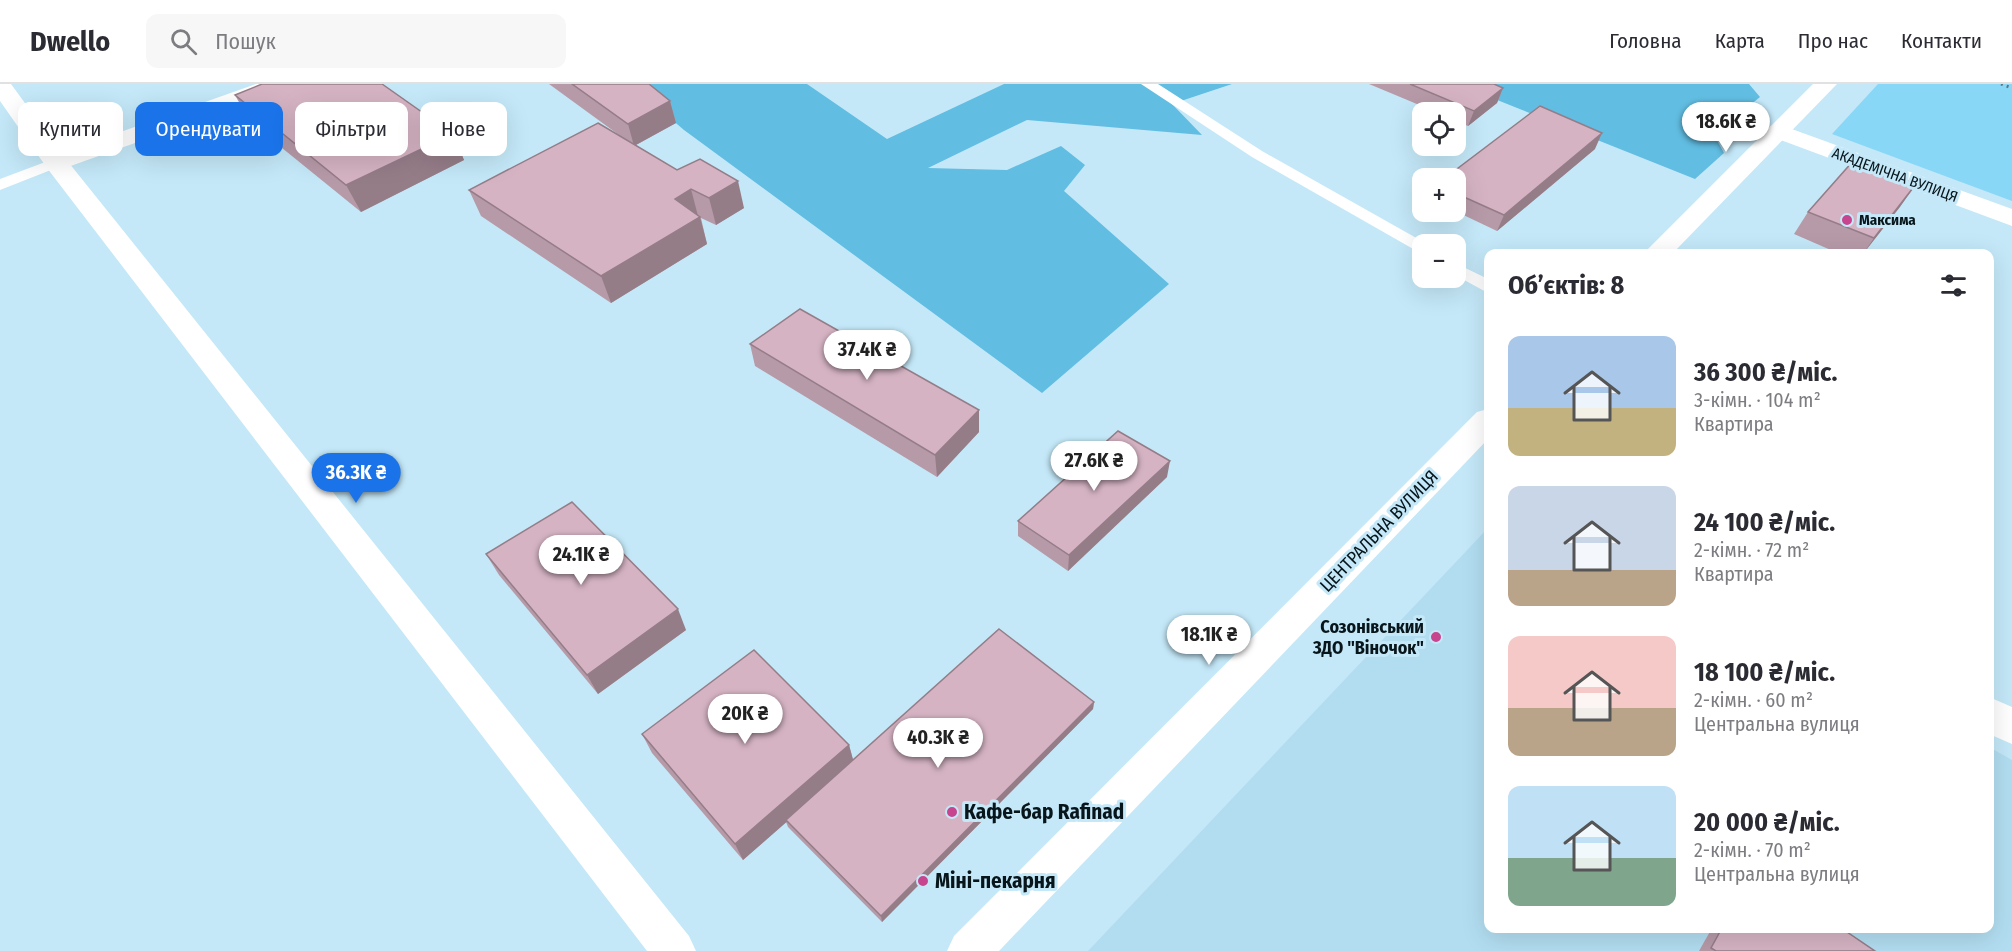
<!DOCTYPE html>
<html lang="uk">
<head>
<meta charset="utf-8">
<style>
	body { margin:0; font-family:"Fira Sans Condensed",sans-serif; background:#f7f7f7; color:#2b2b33; height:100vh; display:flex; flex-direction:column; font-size:22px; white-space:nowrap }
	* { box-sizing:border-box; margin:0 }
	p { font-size:20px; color:#7c7c81 }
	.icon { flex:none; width:33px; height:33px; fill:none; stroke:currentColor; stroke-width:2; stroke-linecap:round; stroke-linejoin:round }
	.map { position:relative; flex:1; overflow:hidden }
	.side { position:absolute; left:1484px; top:165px; width:510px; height:684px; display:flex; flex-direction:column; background:#fff; border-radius:12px; box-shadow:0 6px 24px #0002 }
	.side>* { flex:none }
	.banner { position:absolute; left:18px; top:18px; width:570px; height:54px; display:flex; gap:12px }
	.controls { position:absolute; left:1412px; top:18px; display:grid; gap:12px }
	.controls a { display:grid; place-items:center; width:54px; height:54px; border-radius:12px; background:#fff; box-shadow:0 6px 24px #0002; font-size:30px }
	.price { position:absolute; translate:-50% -51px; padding:0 14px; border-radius:21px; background:#fff; color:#222; font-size:20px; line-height:39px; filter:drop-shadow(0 2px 3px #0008) }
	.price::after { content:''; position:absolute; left:50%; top:36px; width:18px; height:14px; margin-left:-9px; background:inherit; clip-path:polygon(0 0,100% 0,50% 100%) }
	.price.on { background:#1a73e8; color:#fff }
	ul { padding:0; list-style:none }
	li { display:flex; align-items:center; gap:18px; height:150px; padding:0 24px }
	li span { display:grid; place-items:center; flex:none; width:168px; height:120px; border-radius:12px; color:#555 }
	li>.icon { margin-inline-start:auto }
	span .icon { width:72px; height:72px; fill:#fffc; stroke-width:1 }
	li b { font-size:26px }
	h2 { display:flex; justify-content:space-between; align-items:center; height:72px; padding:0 24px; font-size:26px }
	.tag { padding:0 21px; border-radius:12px; background:#fff; box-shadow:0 6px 24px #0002; font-size:21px; line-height:54px }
	.tag.on { background:#1a73e8; color:#fff }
	header { display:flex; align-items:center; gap:36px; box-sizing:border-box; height:84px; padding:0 30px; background:#fff; border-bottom:2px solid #e1e1e2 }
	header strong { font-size:28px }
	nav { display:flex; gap:33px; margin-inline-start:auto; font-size:21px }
	.search { width:420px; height:54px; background:#f7f7f7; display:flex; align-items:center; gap:15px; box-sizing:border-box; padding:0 21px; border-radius:12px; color:#7c7c81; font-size:22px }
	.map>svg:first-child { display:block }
	.built { fill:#b2ddf1 }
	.green { fill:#89d7f7 }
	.forest { fill:#61bde2 }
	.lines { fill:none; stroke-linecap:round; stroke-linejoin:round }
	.path { stroke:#5f7681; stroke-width:3; stroke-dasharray:2 4; stroke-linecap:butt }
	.service { fill:#fff; fill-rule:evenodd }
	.minor { fill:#fff; fill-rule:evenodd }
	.tertiary { fill:#fff; fill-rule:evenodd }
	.wall { fill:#b79aa8 }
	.shaded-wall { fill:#957d88 }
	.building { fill:#d5b3c3; stroke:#957d88; stroke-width:1.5 }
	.poi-dot { fill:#c6458e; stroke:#c4e8f8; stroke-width:2 }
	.labels { text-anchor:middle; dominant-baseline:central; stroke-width:6; stroke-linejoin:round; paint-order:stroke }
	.far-street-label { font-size:15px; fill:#08151b; stroke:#c4e8f8 }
	.far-poi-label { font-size:15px; font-weight:bold; fill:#08151b; stroke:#c4e8f8; text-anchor:start }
	.street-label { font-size:18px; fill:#08151b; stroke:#c4e8f8 }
	.poi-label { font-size:18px; font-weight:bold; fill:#08151b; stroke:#c4e8f8; text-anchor:end }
	.near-poi-label { font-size:21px; font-weight:bold; fill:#08151b; stroke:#c4e8f8; text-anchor:start }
</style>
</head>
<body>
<header>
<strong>Dwello</strong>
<div class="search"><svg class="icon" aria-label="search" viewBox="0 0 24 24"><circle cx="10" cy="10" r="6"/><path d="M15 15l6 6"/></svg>Пошук</div>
<nav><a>Головна</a><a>Карта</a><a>Про нас</a><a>Контакти</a></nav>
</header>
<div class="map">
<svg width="2012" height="867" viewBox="0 0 2012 867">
	<rect width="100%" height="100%" fill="#c4e8f8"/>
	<path class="built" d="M 1488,444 L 1488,844 L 1989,844 L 1989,663 L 2012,676 L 2012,867 L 1088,867 Z"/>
	<path class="green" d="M 1878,0 L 2012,0 L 2012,117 L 1832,50 Z"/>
	<g class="forest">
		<path d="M 648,0 L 807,0 L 887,55 L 1004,0 L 1232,0 L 1172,20 L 1202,51 L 1027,36 L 928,84 L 1007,86 L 1061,62 L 1085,81 L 1064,107 L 1169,200 L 1042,309 L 684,46 L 636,5 Z"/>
		<path d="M 1457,0 L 1749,0 L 1760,13 L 1714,51 L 1724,69 L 1695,95 Z"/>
	</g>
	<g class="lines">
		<path class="path" d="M 2001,0 L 2012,4"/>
		<g class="service">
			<path d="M 1141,0 L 1158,0 L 1262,67 L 1427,160 L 1422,160 L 1422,170 L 1252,73 Z"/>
			<path d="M 56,74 L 64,79 L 61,82 L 0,106 L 0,95 Z"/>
			<path d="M 1455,179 L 1488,195 L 1488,209 L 1455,191 Z"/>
		</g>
		<g class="minor">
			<path d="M 256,0 L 289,0 L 286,5 L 65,84 L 56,86 L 47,84 L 44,79 L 47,74 Z"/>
			<path d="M 1778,40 L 2012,125 L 2012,142 L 1770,52 L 1766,47 L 1770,42 Z"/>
			<path d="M 1989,613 L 2012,623 L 2012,660 L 1989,650 Z"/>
		</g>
		<g class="tertiary">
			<path d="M 0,0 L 11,0 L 65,74 L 689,852 L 696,867 L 647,867 L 47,84 L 0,17 Z"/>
			<path d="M 1813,0 L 1837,0 L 1672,170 L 1643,170 Z"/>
			<path d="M 1488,325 L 1488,355 L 999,867 L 947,867 L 954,852 L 1477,328 Z"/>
		</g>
	</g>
	<g class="wall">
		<path d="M 549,0 L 649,0 L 670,17 L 676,39 L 636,61 L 677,86 L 744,124 L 716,141 L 701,134 L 707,160 L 611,219 L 481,132 L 469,106 L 619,51 Z"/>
		<path d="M 1369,0 L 1494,0 L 1503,4 L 1497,19 L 1468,42 L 1455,37 L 1455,28 L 1436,28 Z"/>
		<path d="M 235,11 L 453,50 L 464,76 L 361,128 L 250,38 Z"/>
		<path d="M 1595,65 L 1497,147 L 1455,127 L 1455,94 Z"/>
		<path d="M 1916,100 L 1863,170 L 1840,170 L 1794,150 L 1808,128 Z"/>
		<path d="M 750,260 L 979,348 L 937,393 L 755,282 Z"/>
		<path d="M 1167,393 L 1068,487 L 1018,452 L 1018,437 Z"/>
		<path d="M 486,470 L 686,546 L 598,610 L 499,491 Z"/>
		<path d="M 1094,618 L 1093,625 L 882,838 L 788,743 L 786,738 L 743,776 L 652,669 L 642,650 L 849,661 L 853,676 Z"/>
		<path d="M 1712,844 L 1841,844 L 1875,867 L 1699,867 Z"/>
	</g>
	<g class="shaded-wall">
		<path d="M 1503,4 L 1497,19 L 1468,42 L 1474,27 Z"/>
		<path d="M 670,17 L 676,39 L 634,62 L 628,40 Z"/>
		<path d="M 1602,49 L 1595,65 L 1497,147 L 1504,131 Z"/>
		<path d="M 453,50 L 464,76 L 361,128 L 346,101 Z"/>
		<path d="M 738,97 L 744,124 L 716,141 L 709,114 Z"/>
		<path d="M 1916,100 L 1900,123 L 1863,170 L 1874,154 Z"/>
		<path d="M 691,105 L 698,132 L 675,115 Z"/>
		<path d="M 700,133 L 707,160 L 611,219 L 601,192 Z"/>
		<path d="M 979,326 L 979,348 L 937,393 L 935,371 Z"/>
		<path d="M 1170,377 L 1167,393 L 1068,487 L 1069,471 Z"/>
		<path d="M 678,525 L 686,546 L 598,610 L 587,591 Z"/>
		<path d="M 1094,618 L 1093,625 L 882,838 L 881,832 Z"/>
		<path d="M 849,661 L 854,679 L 743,776 L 735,760 Z"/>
	</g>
	<g class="building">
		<path d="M 262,0 L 382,0 L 453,50 L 346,101 L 235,11 Z"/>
		<path d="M 572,0 L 649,0 L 670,17 L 628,40 Z"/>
		<path d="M 1410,0 L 1494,0 L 1503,4 L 1474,27 Z"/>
		<path d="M 1540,22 L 1602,49 L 1504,131 L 1455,109 L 1455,94 L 1445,94 Z"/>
		<path d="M 598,39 L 677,86 L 700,75 L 738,97 L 709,114 L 691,105 L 675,115 L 700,133 L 601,192 L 469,106 Z"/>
		<path d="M 1854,76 L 1916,100 L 1874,154 L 1808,128 Z"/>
		<path d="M 800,225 L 979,326 L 935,371 L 750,260 Z"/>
		<path d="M 1118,347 L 1170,377 L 1069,471 L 1018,437 Z"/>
		<path d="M 572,418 L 678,525 L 587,591 L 486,470 Z"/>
		<path d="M 999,545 L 1094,618 L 881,832 L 786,736 Z"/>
		<path d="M 754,566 L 849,661 L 735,760 L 642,650 Z"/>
		<path d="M 1722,844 L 1841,844 L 1875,867 L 1716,867 L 1711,864 Z"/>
	</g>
	<g class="poi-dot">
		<circle cx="1847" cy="136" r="6"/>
		<circle cx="1436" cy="553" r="6"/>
		<circle cx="952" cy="728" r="6"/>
		<circle cx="923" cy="797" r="6"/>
	</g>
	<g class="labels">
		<g class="far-street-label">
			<text transform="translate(1895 91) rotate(20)">АКАДЕМІЧНА ВУЛИЦЯ</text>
		</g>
		<g class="far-poi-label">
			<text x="1859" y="136">Максима</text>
		</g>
		<g class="street-label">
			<text transform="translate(1379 447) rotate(-46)">ЦЕНТРАЛЬНА ВУЛИЦЯ</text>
		</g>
		<g class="poi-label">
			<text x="1424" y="543">Созонівський<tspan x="1424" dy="21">ЗДО "Віночок"</tspan></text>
		</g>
		<g class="near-poi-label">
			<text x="964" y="728">Кафе-бар Rafinad</text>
			<text x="935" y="797">Міні-пекарня</text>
		</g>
	</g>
</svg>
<div class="controls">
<a><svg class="icon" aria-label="locate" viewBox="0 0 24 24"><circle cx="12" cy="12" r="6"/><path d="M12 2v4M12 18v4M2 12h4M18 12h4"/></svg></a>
<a>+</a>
<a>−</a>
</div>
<b class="price" style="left:1726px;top:69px">18.6K ₴</b>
<b class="price" style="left:867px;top:297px">37.4K ₴</b>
<b class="price" style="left:1094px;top:408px">27.6K ₴</b>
<b class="price on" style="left:356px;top:420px">36.3K ₴</b>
<b class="price" style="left:581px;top:502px">24.1K ₴</b>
<b class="price" style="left:1209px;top:582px">18.1K ₴</b>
<b class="price" style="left:745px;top:661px">20K ₴</b>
<b class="price" style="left:938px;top:685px">40.3K ₴</b>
<div class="banner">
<a class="tag">Купити</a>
<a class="tag on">Орендувати</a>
<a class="tag">Фільтри</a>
<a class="tag">Нове</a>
</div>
<section class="side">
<h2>Об’єктів: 8<svg class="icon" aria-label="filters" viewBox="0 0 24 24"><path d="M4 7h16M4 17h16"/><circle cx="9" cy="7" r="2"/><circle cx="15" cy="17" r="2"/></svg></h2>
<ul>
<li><span style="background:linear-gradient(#a9c7e8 60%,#c2b280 0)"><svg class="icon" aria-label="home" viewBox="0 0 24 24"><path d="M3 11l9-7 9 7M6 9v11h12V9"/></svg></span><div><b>36 300 ₴/міс.</b><p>3-кімн. · 104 m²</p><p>Квартира</p></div></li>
<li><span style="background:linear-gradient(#c9d6e8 70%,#b9a48a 0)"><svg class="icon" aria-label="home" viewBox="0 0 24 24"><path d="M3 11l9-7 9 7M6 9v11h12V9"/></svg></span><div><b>24 100 ₴/міс.</b><p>2-кімн. · 72 m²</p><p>Квартира</p></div></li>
<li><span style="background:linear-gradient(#f6c9c9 60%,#b9a48a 0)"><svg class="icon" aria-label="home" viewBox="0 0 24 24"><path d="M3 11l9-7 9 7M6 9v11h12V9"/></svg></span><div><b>18 100 ₴/міс.</b><p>2-кімн. · 60 m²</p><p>Центральна вулиця</p></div></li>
<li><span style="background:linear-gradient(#bfe0f5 60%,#7fa58c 0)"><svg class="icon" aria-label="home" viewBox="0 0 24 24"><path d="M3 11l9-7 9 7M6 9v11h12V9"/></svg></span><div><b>20 000 ₴/міс.</b><p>2-кімн. · 70 m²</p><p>Центральна вулиця</p></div></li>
</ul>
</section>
</div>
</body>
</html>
